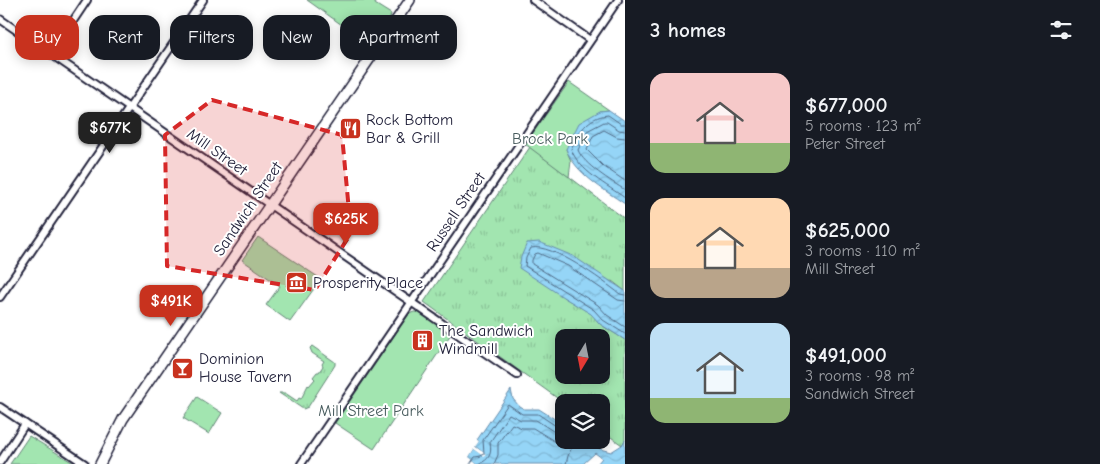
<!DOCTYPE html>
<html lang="en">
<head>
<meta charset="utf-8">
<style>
	body { margin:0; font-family:"Comic Neue",sans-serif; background:#20242c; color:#f1f3f6; height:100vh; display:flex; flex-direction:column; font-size:19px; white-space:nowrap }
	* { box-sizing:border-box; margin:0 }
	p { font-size:16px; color:#9ea1a6 }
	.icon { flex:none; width:28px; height:28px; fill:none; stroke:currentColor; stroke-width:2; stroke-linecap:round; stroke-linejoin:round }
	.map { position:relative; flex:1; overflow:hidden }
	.panel { display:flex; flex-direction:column; background:#171b24; width:475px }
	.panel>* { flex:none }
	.banner { position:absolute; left:15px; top:15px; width:475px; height:45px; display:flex; gap:10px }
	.needle { width:32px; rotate:190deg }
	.controls { position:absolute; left:555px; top:329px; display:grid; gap:10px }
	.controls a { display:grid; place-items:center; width:55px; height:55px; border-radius:10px; background:#171b24; box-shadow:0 2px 12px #0003; font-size:25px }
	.price { position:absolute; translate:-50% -42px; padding:0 11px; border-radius:10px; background:#c8321e; color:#fff; font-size:16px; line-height:32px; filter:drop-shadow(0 1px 2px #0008) }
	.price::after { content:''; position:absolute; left:50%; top:30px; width:15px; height:11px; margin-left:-8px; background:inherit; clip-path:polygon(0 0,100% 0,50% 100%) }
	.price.selected { background:#222; color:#fff }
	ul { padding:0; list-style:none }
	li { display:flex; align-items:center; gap:15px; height:125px; padding:0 25px }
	li span { display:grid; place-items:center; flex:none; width:140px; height:100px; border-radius:15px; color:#555 }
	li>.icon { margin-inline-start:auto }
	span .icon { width:60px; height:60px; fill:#fffc; stroke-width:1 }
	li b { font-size:21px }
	h2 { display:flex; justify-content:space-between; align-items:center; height:60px; padding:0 25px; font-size:21px }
	.chip { padding:0 18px; border-radius:15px; background:#171b24; box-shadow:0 2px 12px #0003; font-size:18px; line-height:45px }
	.chip.selected { background:#c8321e; color:#fff }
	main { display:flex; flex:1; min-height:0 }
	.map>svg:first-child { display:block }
	.grass { fill:url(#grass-tufts); stroke:#628476; fill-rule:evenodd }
	.park { fill:#a2e5b0; stroke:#628476 }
	.water { fill:url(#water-waves); stroke:#678dac }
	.pier { fill:#fff }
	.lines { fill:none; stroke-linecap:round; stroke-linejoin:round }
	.shore { stroke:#506a86; stroke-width:1 }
	.minor-casing { stroke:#22223b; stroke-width:10 }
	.secondary-casing { stroke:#22223b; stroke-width:12 }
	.minor { stroke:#fff; stroke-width:6 }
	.secondary { stroke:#fff; stroke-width:9 }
	.marked { fill:#d62828; fill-opacity:0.2; stroke:#d62828; stroke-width:4; stroke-dasharray:10 6; stroke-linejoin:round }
	.labels { text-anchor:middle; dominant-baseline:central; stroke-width:4; stroke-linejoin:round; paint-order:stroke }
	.poi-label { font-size:16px; fill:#22223b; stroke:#fff; text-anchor:start }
	.park-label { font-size:16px; fill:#485c5e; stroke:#fff }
	.street-label { font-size:16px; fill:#22223b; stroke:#fff }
</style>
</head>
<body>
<main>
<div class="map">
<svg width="625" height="464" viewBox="0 0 625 464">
	<defs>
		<pattern id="grass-tufts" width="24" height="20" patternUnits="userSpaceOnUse" patternTransform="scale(1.25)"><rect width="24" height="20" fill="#a2e5b0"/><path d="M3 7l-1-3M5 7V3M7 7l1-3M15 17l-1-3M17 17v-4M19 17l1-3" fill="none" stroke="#8bc498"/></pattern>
		<pattern id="water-waves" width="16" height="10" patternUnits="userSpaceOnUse" patternTransform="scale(1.25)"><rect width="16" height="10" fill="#95d5f7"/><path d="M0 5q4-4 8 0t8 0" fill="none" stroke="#80b7d5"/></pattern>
	</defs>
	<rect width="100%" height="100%" fill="#fff"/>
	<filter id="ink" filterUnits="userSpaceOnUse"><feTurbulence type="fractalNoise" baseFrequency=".02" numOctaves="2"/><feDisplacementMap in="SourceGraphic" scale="10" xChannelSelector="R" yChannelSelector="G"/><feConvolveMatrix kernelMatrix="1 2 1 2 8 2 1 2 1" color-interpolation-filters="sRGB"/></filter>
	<g filter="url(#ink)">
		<g class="grass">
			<path d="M 530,147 L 625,219 L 625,291 L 612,281 L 563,297 L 592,314 L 600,324 L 625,340 L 625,440 L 622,445 L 601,430 L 601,402 L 564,403 L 424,302 ZM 564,338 L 601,338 L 601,375 L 564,375 Z"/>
			<path d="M 312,346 L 335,362 L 335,365 L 308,407 L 303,409 L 279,393 L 285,393 L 297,401 L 299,398 L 301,399 L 308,385 L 309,386 L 315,379 L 313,377 L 317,372 L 319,372 L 323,366 L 322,364 L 324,361 L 312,353 L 310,348 Z"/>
		</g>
		<g class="park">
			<path d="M 307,0 L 376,0 L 375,4 L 391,14 L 389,22 L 376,41 L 373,42 L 370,45 Z"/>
			<path d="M 569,82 L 609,110 L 600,111 L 566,149 L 571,161 L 569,177 L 525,144 Z"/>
			<path d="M 258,237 L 321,279 L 290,322 L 266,305 L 280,286 L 242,260 Z"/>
			<path d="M 414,312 L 419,312 L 451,334 L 374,449 L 335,423 L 409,314 Z"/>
			<path d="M 197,397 L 222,413 L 209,434 L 183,418 Z"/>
			<path d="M 29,436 L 75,464 L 10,464 Z"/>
		</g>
		<g class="water">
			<path d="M 609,110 L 625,121 L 625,204 C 603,189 576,174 566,149 L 579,123 L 600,111 Z"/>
			<path d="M 539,242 L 573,256 L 625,291 L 625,340 L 600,324 L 591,314 L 563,297 L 519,268 L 521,257 L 527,243 Z"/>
			<path d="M 511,390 L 513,399 L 519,406 L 524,409 L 539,409 L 564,425 L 564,440 L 586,440 L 600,449 L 611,452 L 622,445 L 625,440 L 625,464 L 597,464 L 602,458 L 595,453 L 583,464 L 478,464 L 469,457 L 474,449 L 484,455 L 485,454 L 475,446 L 479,441 L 477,440 Z"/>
		</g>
		<path class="pier" d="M 477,440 L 479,441 L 475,447 L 486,454 L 484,456 L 474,449 L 469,457 L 478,464 L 468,459 L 464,464 L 462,464 Z"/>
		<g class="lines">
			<g class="shore">
				<path d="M 625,124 L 621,124 L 608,115 C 587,117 579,132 571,149 C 579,171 607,185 625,198"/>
				<path d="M 625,131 L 619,130 L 607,122 L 604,122 L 587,131 L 578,150 C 584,165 611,181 625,190"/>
				<path d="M 625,138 L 617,137 L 604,130 L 593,136 L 587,150 L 603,166 L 625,181"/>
				<path d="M 625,295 L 620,294 C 602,280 552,243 531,248 L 526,258 L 525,266 L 594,310 L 603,320 L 625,334"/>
				<path d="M 625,301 L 618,300 L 568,266 L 538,253 L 535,254 L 532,260 L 532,264 L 598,305 L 607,315 L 625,327"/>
				<path d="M 470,464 L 475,457 L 481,456 L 484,454 L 483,440 L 508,404 L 522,414 L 538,414 L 559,428 L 564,429"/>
				<path d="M 479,464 C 490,459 492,454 490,442 L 509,414 L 521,420 L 536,420 L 556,433 L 564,435"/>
				<path d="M 494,464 L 498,455 L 498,443 L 512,424 L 522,428 L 533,428 L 554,441 L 569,443 L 571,449 L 568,456 L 566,464"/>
			</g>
			<defs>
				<g id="minor">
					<path d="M 533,0 L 590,40"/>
					<path d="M 0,19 L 517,375"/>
					<path d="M 51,54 L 87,0"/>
					<path d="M 0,297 L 203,0"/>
					<path d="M 0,407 L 85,464"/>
					<path d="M 0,462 L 25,424"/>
					<path d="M 301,464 L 618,0"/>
				</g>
				<path id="secondary" d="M 100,464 L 123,419 L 410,0"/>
			</defs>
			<use href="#minor" class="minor-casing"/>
			<use href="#secondary" class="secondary-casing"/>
			<use href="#minor" class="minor"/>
			<use href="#secondary" class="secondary"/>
		</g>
	</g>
	<path class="marked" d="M 212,100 L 342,135 L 351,233 L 315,290 L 167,266 L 165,135 Z"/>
	<defs>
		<symbol id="restaurant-square" viewBox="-11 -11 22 22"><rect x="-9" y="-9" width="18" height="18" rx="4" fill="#c8321e" stroke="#fff"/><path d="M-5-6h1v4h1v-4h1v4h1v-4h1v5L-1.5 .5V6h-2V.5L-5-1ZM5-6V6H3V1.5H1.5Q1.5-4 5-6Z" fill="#fff"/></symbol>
		<symbol id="museum-square" viewBox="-11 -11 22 22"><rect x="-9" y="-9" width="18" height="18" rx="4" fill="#c8321e" stroke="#fff"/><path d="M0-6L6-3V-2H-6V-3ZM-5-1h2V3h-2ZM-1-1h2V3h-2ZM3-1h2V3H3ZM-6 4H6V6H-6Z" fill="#fff"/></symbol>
		<symbol id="building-square" viewBox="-11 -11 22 22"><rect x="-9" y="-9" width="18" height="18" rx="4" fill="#c8321e" stroke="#fff"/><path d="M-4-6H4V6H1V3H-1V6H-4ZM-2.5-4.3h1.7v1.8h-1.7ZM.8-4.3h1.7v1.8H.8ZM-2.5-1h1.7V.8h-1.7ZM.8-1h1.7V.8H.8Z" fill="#fff"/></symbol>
		<symbol id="bar-square" viewBox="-11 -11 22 22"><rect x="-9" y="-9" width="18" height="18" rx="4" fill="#c8321e" stroke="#fff"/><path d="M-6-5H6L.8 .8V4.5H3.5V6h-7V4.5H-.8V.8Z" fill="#fff"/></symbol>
	</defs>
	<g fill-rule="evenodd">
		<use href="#restaurant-square" x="338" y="116" width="25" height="25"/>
		<use href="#museum-square" x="284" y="270" width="25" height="25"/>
		<use href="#building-square" x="410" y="328" width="25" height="25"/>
		<use href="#bar-square" x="170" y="356" width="25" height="25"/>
	</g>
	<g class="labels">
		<g class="poi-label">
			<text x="366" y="120">Rock Bottom<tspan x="366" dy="18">Bar &amp; Grill</tspan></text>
			<text x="313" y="283">Prosperity Place</text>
			<text x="439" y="331">The Sandwich<tspan x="439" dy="18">Windmill</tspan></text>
			<text x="199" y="359">Dominion<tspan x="199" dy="18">House Tavern</tspan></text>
		</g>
		<g class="park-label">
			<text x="550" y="139">Brock Park</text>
			<text x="371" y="411">Mill Street Park</text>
		</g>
		<g class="street-label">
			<text transform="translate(217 152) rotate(35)">Mill Street</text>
			<text transform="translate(248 209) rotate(-56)">Sandwich Street</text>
			<text transform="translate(456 212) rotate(-56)">Russell Street</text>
		</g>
	</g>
</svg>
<div class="controls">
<a><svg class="needle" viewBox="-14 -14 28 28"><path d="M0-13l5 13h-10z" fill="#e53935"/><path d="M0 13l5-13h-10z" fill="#9ea1a6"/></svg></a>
<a><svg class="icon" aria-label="layers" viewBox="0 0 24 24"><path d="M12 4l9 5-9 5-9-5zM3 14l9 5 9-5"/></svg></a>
</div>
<b class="price selected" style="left:110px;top:154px">$677K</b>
<b class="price" style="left:346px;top:245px">$625K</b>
<b class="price" style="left:171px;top:327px">$491K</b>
<div class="banner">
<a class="chip selected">Buy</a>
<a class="chip">Rent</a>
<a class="chip">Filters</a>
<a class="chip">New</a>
<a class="chip">Apartment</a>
</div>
</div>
<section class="panel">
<h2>3 homes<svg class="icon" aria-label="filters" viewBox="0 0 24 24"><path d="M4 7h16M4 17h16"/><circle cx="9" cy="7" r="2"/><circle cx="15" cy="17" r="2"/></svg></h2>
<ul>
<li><span style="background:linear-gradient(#f6c9c9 70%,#8fb573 0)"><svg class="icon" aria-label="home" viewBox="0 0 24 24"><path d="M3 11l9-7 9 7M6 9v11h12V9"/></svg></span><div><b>$677,000</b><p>5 rooms · 123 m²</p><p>Peter Street</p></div></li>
<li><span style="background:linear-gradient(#ffd9b3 70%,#b9a48a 0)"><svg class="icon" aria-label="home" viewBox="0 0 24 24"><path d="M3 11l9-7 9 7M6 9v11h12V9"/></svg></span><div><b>$625,000</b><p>3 rooms · 110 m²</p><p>Mill Street</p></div></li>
<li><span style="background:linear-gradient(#bfe0f5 75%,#8fb573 0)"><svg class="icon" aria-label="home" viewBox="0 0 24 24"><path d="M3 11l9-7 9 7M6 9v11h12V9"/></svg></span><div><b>$491,000</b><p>3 rooms · 98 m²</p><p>Sandwich Street</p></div></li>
</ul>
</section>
</main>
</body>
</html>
